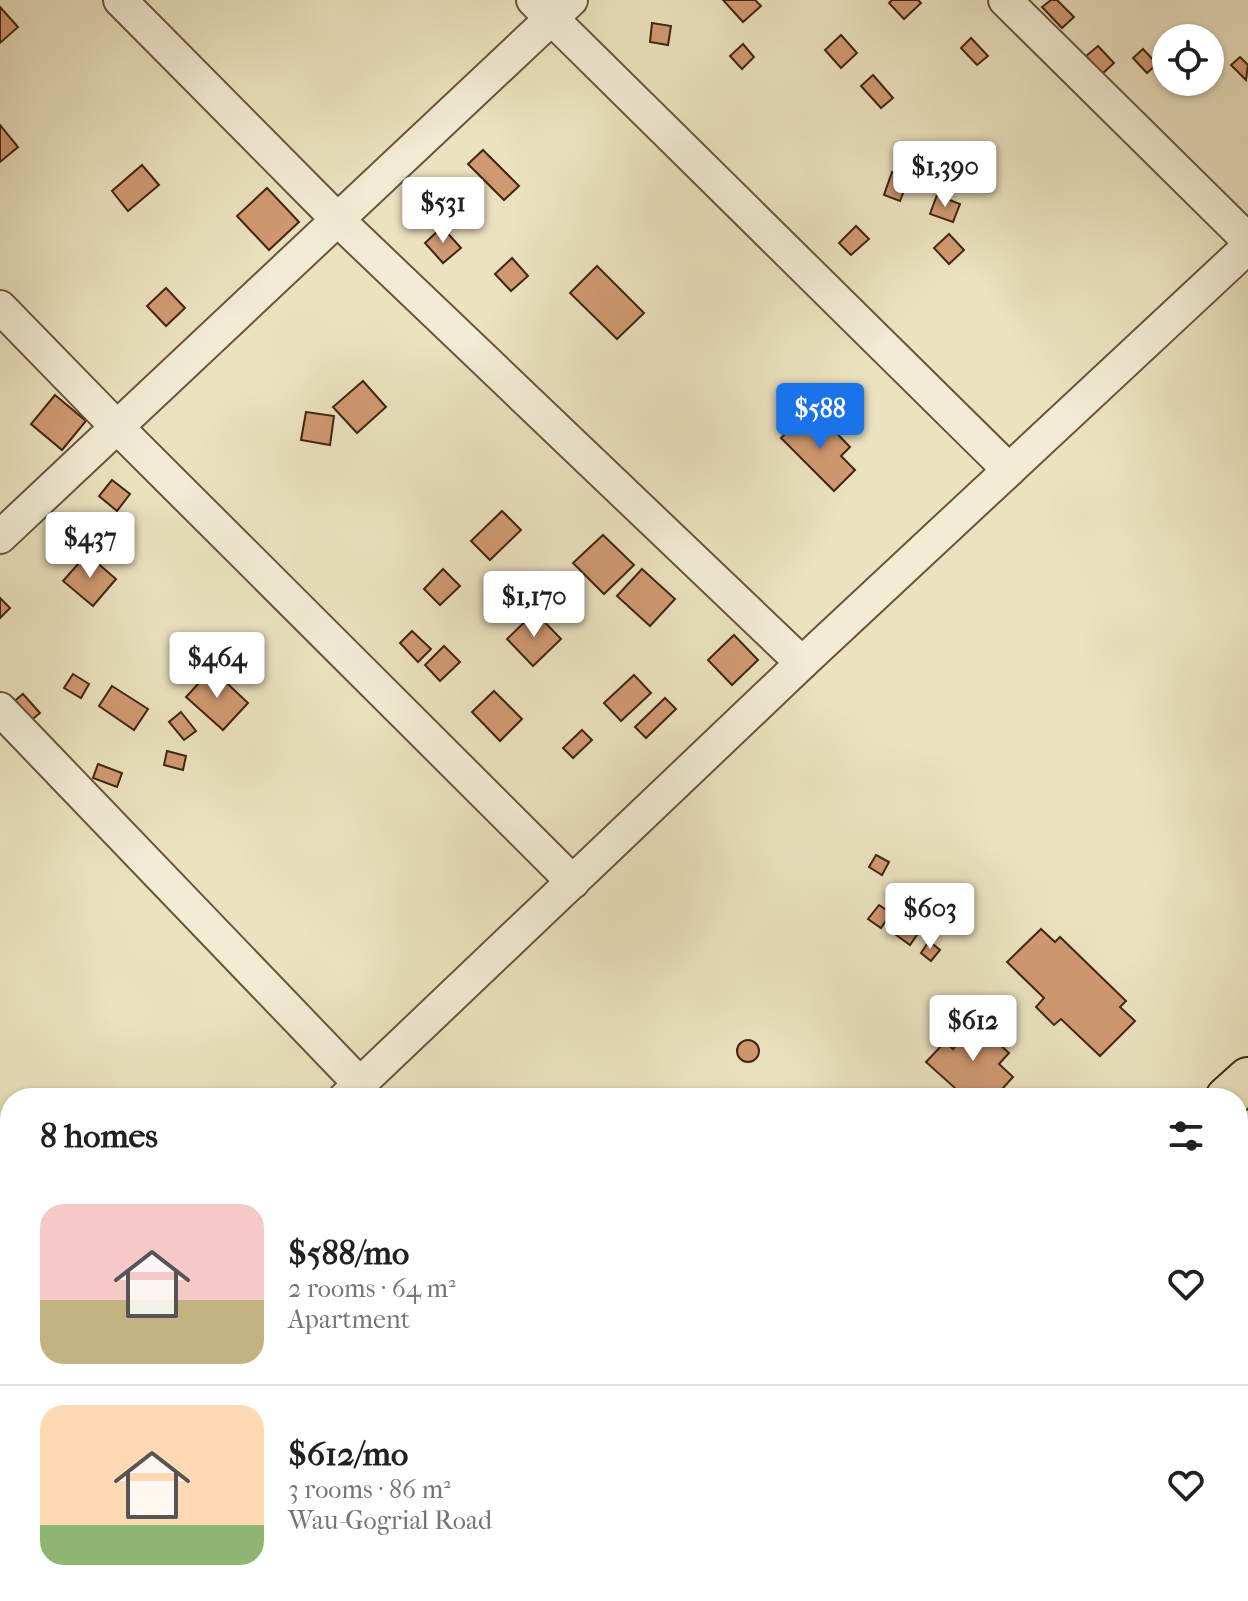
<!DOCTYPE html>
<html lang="en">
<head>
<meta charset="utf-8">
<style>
	body { margin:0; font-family:"IM FELL French Canon",serif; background:#f2f2f2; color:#202124; height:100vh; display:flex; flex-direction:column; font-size:30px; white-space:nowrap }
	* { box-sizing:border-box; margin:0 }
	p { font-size:26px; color:#757577 }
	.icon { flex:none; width:44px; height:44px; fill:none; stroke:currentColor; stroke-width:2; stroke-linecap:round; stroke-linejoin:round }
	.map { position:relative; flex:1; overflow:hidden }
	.side { position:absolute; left:0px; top:1088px; width:1248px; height:514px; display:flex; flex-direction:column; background:#fff; border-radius:32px 32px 0 0; box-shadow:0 2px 6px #0004 }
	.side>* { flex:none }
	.buttons { position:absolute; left:1152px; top:24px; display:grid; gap:16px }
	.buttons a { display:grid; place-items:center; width:72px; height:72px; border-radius:50%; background:#fff; box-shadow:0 2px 6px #0004; font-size:40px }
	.price { position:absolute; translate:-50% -68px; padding:0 18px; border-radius:8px; background:#fff; color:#222; font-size:26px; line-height:52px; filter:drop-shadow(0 2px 4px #0008) }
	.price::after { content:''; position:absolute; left:50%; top:48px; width:24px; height:18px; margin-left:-12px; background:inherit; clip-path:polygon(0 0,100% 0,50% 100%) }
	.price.current { background:#1a73e8; color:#fff }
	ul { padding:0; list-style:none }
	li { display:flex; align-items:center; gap:24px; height:200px; padding:0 40px }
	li+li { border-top:2px solid #e0e0e0 }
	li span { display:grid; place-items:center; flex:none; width:224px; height:160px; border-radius:24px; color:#555 }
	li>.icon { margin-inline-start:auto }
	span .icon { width:96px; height:96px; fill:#fffc; stroke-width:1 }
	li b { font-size:34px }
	h2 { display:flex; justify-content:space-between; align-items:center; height:96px; padding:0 40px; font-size:34px }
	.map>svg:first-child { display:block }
	.building { fill:#d09972; stroke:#422511; stroke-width:2 }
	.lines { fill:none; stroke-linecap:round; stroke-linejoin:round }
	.minor-casing { stroke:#6c543c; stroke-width:36 }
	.major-casing { stroke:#422511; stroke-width:46 }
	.minor { stroke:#f2ecd5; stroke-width:32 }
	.major { stroke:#ebe2bf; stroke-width:42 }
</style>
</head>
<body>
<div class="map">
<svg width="1248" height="1601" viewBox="0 0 1248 1601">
	<rect width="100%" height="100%" fill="#ebe2bf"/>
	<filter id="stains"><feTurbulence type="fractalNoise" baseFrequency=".0025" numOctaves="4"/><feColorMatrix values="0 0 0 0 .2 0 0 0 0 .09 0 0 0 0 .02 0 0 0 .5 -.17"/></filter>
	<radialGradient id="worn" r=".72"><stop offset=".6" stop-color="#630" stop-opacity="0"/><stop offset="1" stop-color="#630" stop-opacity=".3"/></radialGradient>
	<g class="building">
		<path d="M 723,0 L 755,0 L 761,6 L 743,22 Z"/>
		<path d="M 892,0 L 918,0 L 921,3 L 904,19 L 889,3 Z"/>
		<path d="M 1051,0 L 1057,0 L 1074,17 L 1062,28 L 1042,7 Z"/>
		<path d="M 0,7 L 18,27 L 0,43 Z"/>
		<path d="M 652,23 L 671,26 L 668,45 L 650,42 Z"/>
		<path d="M 841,35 L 857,53 L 841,68 L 825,50 Z"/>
		<path d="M 971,38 L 988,56 L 977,65 L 961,48 Z"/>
		<path d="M 743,44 L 754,57 L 742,69 L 730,56 Z"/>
		<path d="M 1098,46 L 1114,63 L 1102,74 L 1086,56 Z"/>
		<path d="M 1143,49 L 1157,64 L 1147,73 L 1133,58 Z"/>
		<path d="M 1240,57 L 1248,65 L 1246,80 L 1231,65 Z"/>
		<path d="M 873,75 L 893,98 L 881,108 L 861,86 Z"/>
		<path d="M 0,125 L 18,147 L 0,162 Z"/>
		<path d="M 483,150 L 519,186 L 504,200 L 468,164 Z"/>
		<path d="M 142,165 L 159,185 L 128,211 L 112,191 Z"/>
		<path d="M 892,172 L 909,178 L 900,201 L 884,195 Z"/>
		<path d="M 267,188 L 299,222 L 269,250 L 237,216 Z"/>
		<path d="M 937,195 L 960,204 L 953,222 L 930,214 Z"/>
		<path d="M 856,226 L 869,239 L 851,255 L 839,243 Z"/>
		<path d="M 442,227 L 461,248 L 443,263 L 425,243 Z"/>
		<path d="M 949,234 L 964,250 L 949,264 L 934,248 Z"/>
		<path d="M 512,258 L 528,276 L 511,291 L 495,274 Z"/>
		<path d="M 597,266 L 644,313 L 617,339 L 570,293 Z"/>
		<path d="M 166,288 L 185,308 L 166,326 L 147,306 Z"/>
		<path d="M 363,381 L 386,407 L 357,433 L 333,407 Z"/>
		<path d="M 55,395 L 86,421 L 62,450 L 31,424 Z"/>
		<path d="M 306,412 L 334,416 L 330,445 L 301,440 Z"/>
		<path d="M 802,416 L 818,432 L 827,423 L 850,447 L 841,456 L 855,470 L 834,491 L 781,438 Z"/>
		<path d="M 112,480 L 130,494 L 117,511 L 99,496 Z"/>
		<path d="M 502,511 L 521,530 L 490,560 L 471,541 Z"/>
		<path d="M 603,535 L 634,565 L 604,594 L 573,563 Z"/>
		<path d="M 87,554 L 116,579 L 93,606 L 63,581 Z"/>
		<path d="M 443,569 L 460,586 L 440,605 L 424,589 Z"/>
		<path d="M 642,569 L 675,599 L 650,626 L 617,596 Z"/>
		<path d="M 545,582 L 558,595 L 545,607 L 532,594 Z"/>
		<path d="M 0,598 L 10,608 L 0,618 Z"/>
		<path d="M 535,612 L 561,639 L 533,666 L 507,639 Z"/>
		<path d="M 412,631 L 431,649 L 418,662 L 400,643 Z"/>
		<path d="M 734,635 L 758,660 L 732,685 L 708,660 Z"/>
		<path d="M 444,646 L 460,662 L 440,681 L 425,665 Z"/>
		<path d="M 212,669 L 248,703 L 223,730 L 186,697 Z"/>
		<path d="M 73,674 L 89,684 L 81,698 L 64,688 Z"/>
		<path d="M 634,675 L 651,693 L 621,721 L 604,703 Z"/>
		<path d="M 112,686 L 148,709 L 134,730 L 99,706 Z"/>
		<path d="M 494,691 L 522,719 L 500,741 L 472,712 Z"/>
		<path d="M 23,694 L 40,713 L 29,722 L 12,703 Z"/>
		<path d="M 665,698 L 676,709 L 646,738 L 635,727 Z"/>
		<path d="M 181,712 L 196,731 L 184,740 L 169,722 Z"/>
		<path d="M 582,730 L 592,740 L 573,758 L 563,748 Z"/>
		<path d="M 167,751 L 186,756 L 183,770 L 164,765 Z"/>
		<path d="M 98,764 L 122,773 L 117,787 L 93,778 Z"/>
		<path d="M 876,855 L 889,862 L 882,875 L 869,867 Z"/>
		<path d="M 879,905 L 891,913 L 881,928 L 868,919 Z"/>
		<path d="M 904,922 L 919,932 L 910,945 L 895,934 Z"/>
		<path d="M 1041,929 L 1055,942 L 1060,937 L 1126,1001 L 1120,1007 L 1135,1021 L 1100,1056 L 1061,1019 L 1054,1025 L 1036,1007 L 1044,998 L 1007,962 Z"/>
		<path d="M 929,941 L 940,950 L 931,961 L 921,953 Z"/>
		<path d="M 970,1017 L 1009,1053 L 999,1064 L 1013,1077 L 994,1098 L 978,1098 L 972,1093 L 966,1098 L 926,1062 L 945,1042 L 953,1049 L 961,1040 L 954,1035 Z"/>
		<circle cx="748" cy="1051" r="11"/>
	</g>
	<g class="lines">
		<defs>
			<g id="minor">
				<path d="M 120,0 L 338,220 L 802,663"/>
				<path d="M 533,0 L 1009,470"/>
				<path d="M 1005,0 L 1248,240"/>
				<path d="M 0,307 L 117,427 L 573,882"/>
				<path d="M 0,537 L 571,0"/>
				<path d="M 0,709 L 360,1084"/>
				<path d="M 345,1098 L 802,663 L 1248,247"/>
				<path d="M 0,1426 L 10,1417"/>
				<path d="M 785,1592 L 811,1601"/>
			</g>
			<g id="major">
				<path d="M 1227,1098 L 1248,1079"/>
				<path d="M 663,1601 L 673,1592"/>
			</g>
		</defs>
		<use href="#minor" class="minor-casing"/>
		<use href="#major" class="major-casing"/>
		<use href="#minor" class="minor"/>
		<use href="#major" class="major"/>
	</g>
	<rect width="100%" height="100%" filter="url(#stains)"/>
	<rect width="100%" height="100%" fill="url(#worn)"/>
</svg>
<div class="buttons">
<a><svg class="icon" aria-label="locate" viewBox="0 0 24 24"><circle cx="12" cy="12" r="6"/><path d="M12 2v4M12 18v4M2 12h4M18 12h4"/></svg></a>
</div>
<b class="price" style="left:945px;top:209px">$1,390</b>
<b class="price" style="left:443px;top:245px">$531</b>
<b class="price current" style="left:820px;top:451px">$588</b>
<b class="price" style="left:90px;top:580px">$437</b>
<b class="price" style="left:534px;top:639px">$1,170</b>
<b class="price" style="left:217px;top:700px">$464</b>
<b class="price" style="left:930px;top:951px">$603</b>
<b class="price" style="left:973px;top:1063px">$612</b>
<section class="side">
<h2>8 homes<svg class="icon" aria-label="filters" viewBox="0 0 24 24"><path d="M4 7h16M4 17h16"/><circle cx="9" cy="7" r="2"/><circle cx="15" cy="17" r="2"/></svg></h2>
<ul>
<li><span style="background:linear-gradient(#f6c9c9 60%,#c2b280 0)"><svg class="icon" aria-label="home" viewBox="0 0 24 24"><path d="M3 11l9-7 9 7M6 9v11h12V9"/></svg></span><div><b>$588/mo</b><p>2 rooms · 64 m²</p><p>Apartment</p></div><svg class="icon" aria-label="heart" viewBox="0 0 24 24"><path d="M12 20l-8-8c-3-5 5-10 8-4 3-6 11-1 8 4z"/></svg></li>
<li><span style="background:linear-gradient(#ffd9b3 75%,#8fb573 0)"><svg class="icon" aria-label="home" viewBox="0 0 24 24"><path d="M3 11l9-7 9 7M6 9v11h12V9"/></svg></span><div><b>$612/mo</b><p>3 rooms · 86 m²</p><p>Wau-Gogrial Road</p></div><svg class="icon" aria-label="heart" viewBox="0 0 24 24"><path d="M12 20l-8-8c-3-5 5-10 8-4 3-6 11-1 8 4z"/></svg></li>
</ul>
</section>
</div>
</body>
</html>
